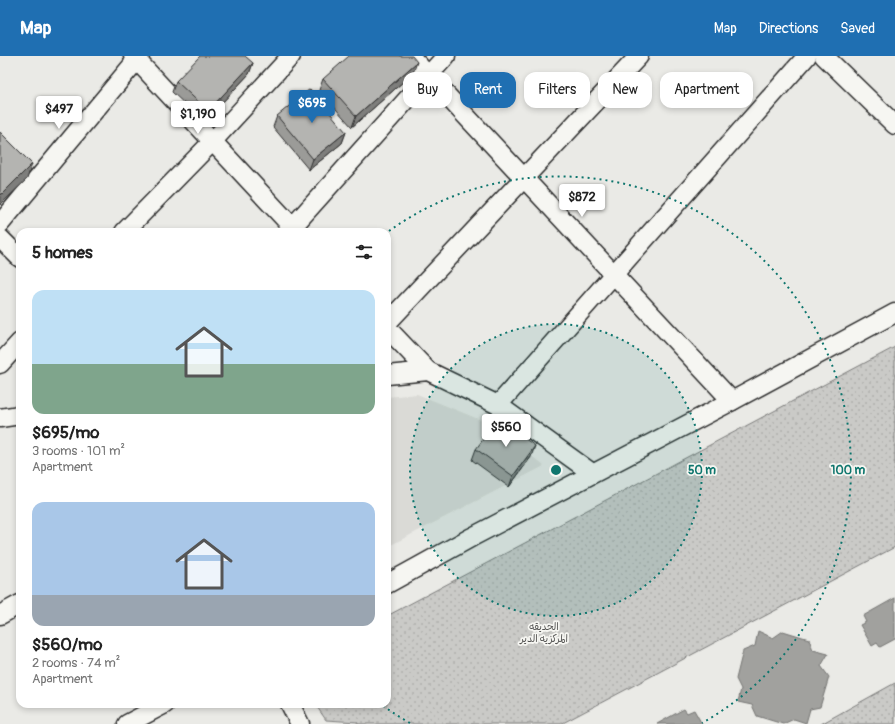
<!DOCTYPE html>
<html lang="en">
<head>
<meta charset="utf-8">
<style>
	body { margin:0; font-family:Pangolin,"Playpen Sans Arabic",sans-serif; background:#f6f6f6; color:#222; height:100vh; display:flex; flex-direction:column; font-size:15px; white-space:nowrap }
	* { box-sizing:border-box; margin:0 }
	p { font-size:13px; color:#767676 }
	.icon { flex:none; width:22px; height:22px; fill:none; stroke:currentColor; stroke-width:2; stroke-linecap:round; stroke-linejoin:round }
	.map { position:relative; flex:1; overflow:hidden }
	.side { position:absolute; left:16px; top:172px; width:375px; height:480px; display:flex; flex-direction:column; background:#fff; border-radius:12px; box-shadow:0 2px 6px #0003 }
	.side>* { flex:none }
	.banner { position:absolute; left:403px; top:16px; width:380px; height:36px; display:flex; gap:8px }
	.price { position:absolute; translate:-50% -34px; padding:0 9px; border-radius:4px; background:#fff; color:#222; font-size:13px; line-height:26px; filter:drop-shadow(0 1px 2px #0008) }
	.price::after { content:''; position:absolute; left:50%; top:24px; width:12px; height:9px; margin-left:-6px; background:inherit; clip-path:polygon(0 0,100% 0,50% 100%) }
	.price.active { background:#1f6fb2; color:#fff }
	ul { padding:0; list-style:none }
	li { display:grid; align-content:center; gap:8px; height:212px; padding:0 16px }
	li span { display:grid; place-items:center; height:124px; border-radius:12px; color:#555 }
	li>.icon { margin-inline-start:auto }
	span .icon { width:72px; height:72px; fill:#fffc; stroke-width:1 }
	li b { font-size:17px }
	h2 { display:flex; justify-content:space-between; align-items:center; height:48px; padding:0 16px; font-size:17px }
	.tag { padding:0 14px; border-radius:12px; background:#fff; box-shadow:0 2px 6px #0003; font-size:14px; line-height:36px }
	.tag.active { background:#1f6fb2; color:#fff }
	header { display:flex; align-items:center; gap:24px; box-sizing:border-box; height:56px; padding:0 20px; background:#1f6fb2; color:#fff }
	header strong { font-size:19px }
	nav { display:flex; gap:22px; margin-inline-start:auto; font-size:14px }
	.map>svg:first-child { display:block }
	.built { fill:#dadad6 }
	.grass { fill:url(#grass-dots); stroke:#7a7a79 }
	.water { fill:#a1a19e; stroke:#727270 }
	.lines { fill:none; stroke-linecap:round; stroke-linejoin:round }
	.minor-casing { stroke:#2b2b2b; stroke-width:21 }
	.minor { stroke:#f6f6f2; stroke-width:18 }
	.wall { fill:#9b9b98; stroke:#2b2b2b }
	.shaded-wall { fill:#7e7e7c; stroke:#2b2b2b }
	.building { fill:#b4b4b1; stroke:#2b2b2b }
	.ring { fill:none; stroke:#0f766e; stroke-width:2; stroke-dasharray:2 4 }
	.labels { text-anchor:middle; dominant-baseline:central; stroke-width:3.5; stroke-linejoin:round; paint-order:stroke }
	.park-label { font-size:10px; fill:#535352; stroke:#f6f6f2 }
	.centre { fill:#0f766e; stroke:#f6f6f2; stroke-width:2 }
	.ring-label { font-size:12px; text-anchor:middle; font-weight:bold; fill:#0f766e; stroke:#f6f6f2; stroke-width:3.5; stroke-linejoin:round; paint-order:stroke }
</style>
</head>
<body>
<header>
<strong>Map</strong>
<nav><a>Map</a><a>Directions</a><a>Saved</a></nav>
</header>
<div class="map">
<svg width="895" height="668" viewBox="0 0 895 668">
	<defs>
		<pattern id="grass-dots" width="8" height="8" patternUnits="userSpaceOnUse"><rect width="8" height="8" fill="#cacac7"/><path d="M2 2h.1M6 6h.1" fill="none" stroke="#aeaeab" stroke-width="1.8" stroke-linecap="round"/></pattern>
	</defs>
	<rect width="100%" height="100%" fill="#eaeae6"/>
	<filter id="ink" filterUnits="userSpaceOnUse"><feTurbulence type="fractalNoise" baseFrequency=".025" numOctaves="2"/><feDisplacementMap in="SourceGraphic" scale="8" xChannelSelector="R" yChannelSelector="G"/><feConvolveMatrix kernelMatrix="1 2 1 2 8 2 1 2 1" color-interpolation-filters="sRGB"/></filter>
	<g filter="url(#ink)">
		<path class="built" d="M 417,338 L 493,369 L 544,410 L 387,491 L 387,341 Z"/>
		<g class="grass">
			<path d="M 895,291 L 895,491 L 561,668 L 358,668 L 357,666 L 326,664 L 315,648 L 387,648 L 387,560 Z"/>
			<path d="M 895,627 L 895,668 L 821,668 Z"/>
		</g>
		<g class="water">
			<path d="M 895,542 L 895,583 L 880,591 L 877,587 L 872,590 L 860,569 L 866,566 L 863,560 Z"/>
			<path d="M 758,575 L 773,582 L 783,575 L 809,583 L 813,594 L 828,598 L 821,610 L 829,621 L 820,651 L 810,653 L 806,667 L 794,663 L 783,668 L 757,660 L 752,649 L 738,646 L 741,633 L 736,623 L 743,595 L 755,590 Z"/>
			<path d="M 684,653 L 687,657 L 694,654 L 702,668 L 657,668 Z"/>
		</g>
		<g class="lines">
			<defs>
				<g id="minor">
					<path d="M 133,0 L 297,176"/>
					<path d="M 410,0 L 732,345"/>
					<path d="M 824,0 L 895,69"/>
					<path d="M 0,168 L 140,0"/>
					<path d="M 124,176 L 212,86 L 291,0"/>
					<path d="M 288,176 L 446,0"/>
					<path d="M 0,182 L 20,202"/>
					<path d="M 387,267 L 639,0"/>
					<path d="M 387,272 L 428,315"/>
					<path d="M 0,308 L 20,286"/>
					<path d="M 387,319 L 428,315 L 498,349 L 592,417"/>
					<path d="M 498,349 L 807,0"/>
					<path d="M 0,362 L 20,359"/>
					<path d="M 387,528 L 472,481 L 732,345 L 895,257"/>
					<path d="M 0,559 L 20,548"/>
					<path d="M 290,648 L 300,668"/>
					<path d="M 127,668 L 165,648"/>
				</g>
			</defs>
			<use href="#minor" class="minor-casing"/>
			<use href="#minor" class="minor"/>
		</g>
		<g class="wall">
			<path d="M 253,7 L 249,18 L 204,66 L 172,36 L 176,25 Z"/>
			<path d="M 413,17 L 352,71 L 319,34 L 323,23 Z"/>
			<path d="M 277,60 L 346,76 L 342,87 L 309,114 L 273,71 Z"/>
			<path d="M 476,393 L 531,401 L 509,431 L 472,404 Z"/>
		</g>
		<g class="shaded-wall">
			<path d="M 417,6 L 413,17 L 352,71 L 356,60 Z"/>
			<path d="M 253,7 L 249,18 L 204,66 L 208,55 Z"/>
			<path d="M 346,76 L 342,87 L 309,114 L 313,103 Z"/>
			<path d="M 32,108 L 27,123 L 0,149 L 0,140 Z"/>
			<path d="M 535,390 L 531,401 L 509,431 L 513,420 Z"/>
		</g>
		<g class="building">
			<path d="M 200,0 L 245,0 L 253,7 L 208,55 L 176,25 Z"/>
			<path d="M 349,0 L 412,0 L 417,6 L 356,60 L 323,23 Z"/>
			<path d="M 310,33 L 346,76 L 313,103 L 277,60 Z"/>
			<path d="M 0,76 L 32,108 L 0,140 Z"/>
			<path d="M 498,363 L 535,390 L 513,420 L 476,393 Z"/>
		</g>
	</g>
	<circle cx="556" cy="414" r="146" fill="#0f766e" fill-opacity=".12"/>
	<g class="ring">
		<circle cx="556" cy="414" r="146"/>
		<path d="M410 667A292 292 0 0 1 382 649M389 175A292 292 0 1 1 702 667"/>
	</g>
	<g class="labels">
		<g class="park-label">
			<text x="544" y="571">الحديقه<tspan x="544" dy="12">المركزيه الدير</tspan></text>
		</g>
	</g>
	<circle cx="556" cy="414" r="6" class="centre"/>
	<g class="ring-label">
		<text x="702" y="418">50 m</text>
		<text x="848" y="418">100 m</text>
	</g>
</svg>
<b class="price active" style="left:312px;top:68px">$695</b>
<b class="price" style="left:59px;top:74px">$497</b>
<b class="price" style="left:198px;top:79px">$1,190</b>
<b class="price" style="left:582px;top:162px">$872</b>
<b class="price" style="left:506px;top:392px">$560</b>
<div class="banner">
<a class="tag">Buy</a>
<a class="tag active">Rent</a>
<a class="tag">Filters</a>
<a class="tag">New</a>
<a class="tag">Apartment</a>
</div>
<section class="side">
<h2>5 homes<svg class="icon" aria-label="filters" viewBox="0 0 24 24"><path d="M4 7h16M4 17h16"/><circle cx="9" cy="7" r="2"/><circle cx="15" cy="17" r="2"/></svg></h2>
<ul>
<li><span style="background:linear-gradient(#bfe0f5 60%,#7fa58c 0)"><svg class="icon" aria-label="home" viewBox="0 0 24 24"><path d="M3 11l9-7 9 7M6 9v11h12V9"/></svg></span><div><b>$695/mo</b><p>3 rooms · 101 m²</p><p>Apartment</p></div></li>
<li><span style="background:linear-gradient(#a9c7e8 75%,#9aa5b1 0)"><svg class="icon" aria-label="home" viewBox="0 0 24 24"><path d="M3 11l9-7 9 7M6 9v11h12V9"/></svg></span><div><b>$560/mo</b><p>2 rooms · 74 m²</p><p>Apartment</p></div></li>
</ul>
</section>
</div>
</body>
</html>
